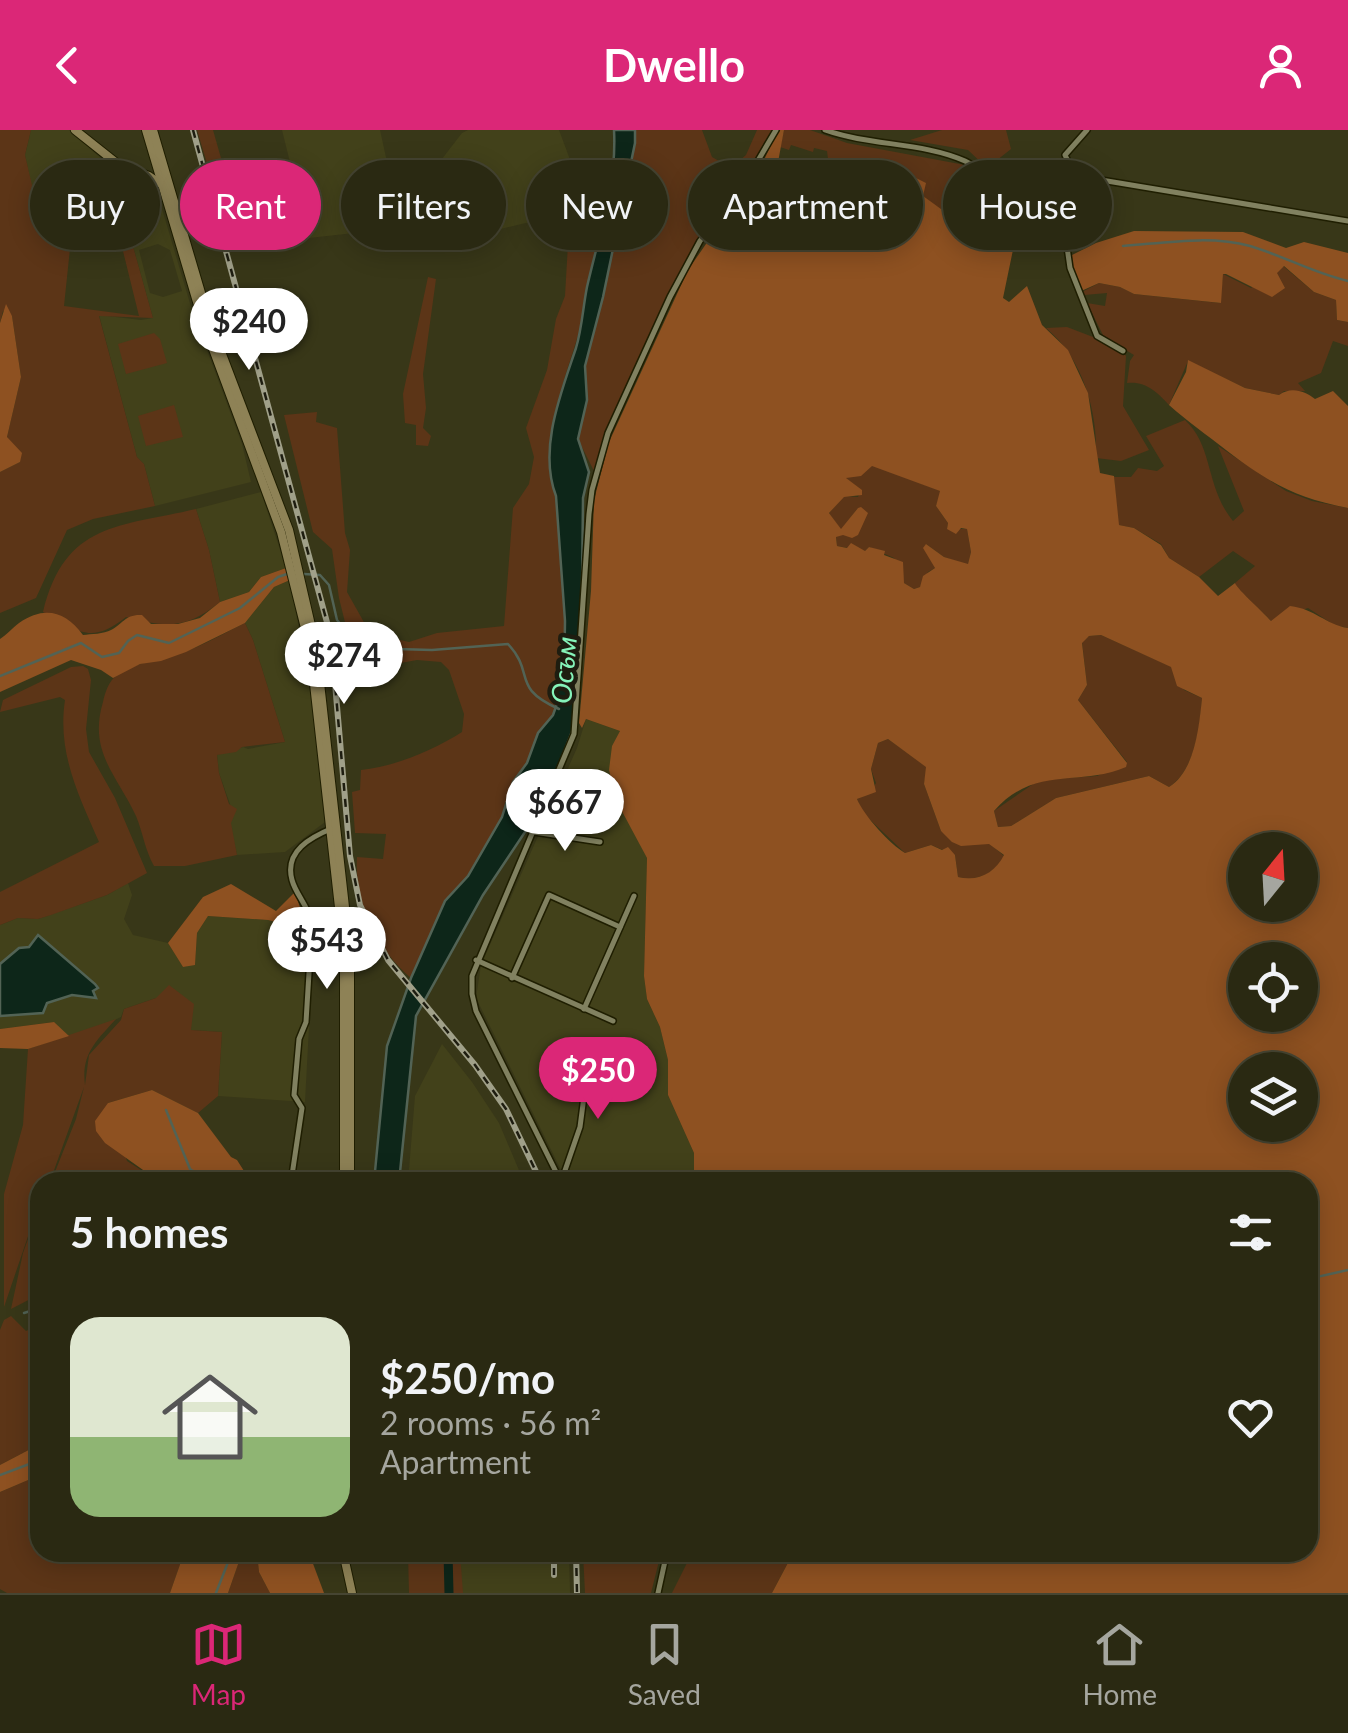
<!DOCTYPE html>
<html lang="en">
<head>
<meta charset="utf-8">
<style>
	body { margin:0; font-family:Lato,sans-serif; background:#363520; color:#f1f3f6; height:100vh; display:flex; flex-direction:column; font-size:38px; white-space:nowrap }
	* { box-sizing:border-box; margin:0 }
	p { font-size:32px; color:#a5a69f }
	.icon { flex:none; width:55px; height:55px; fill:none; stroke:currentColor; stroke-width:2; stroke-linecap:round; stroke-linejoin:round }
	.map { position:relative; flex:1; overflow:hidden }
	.drawer { position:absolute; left:30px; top:1042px; width:1288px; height:390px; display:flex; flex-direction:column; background:#2a2912; border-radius:30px; box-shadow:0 5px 25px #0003,0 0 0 2px #464532 }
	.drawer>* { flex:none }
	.top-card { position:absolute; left:30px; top:30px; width:1290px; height:90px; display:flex; gap:20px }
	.needle { width:65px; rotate:18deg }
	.fabs { position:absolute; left:1228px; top:702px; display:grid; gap:20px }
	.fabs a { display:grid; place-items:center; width:90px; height:90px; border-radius:50%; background:#2a2912; box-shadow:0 5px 25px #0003,0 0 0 2px #464532; font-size:50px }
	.price { position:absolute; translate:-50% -85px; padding:0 22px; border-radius:35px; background:#fff; color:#222; font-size:32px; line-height:65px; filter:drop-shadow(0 2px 5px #0008) }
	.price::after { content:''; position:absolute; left:50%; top:60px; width:30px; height:22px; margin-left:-15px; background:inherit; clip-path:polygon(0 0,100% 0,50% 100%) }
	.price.selected { background:#db2777; color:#fff }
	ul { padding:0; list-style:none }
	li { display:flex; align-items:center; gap:30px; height:250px; padding:0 40px }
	li span { display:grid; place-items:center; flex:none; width:280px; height:200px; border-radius:30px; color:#555 }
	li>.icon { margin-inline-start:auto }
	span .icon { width:120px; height:120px; fill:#fffc; stroke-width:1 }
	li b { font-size:42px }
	h2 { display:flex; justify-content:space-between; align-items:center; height:120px; padding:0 40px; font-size:42px }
	.pill { padding:0 35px; border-radius:45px; background:#2a2912; box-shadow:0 5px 25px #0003,0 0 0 2px #464532; font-size:35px; line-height:90px }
	.pill.selected { background:#db2777; color:#fff }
	header { display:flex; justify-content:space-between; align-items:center; height:130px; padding:0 40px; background:#db2777; color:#fff; font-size:45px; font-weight:700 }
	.tab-bar { display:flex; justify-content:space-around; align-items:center; height:140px; border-top:2px solid #464532; background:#2a2912; font-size:28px; color:#a5a69f }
	.tab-bar a { display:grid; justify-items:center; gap:5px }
	.tab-bar .selected { color:#db2777 }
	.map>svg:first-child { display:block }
	.built { fill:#42411a; fill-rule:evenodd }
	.green { fill:#5c3517; fill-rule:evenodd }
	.forest { fill:#8e5121; fill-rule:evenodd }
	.water { fill:#0d2619; stroke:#526355; stroke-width:2.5 }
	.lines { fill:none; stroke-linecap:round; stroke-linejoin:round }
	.stream { stroke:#526355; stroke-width:2.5 }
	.river { stroke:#0d2619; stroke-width:9 }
	.street-casing { stroke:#1f1e01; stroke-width:8 }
	.secondary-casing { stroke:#1f1e01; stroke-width:10 }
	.street { stroke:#818160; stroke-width:5 }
	.secondary { stroke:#8e8256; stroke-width:8 }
	.rail-casing { stroke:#a0a089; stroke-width:6 }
	.rail { stroke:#1e1d10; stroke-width:2.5; stroke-dasharray:8; stroke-linecap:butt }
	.labels { text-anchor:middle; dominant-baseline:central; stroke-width:9; stroke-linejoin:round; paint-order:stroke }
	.water-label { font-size:28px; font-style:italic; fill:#85f3b9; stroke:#1e1d10 }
</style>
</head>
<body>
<header><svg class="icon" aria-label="back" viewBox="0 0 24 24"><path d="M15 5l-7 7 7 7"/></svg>Dwello<svg class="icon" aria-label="person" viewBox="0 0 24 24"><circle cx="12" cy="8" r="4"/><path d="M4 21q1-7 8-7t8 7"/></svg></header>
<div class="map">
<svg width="1348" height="1463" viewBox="0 0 1348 1463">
	<rect width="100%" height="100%" fill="#383718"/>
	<g class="built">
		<path d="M 31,0 L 69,0 L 104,31 L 79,77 L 34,67 L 25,25 Z"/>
		<path d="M 282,0 L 380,0 L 392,55 L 390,64 L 363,72 L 363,102 L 309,108 Z"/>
		<path d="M 468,0 L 559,0 L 588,78 L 496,100 L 419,111 L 435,57 L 435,38 L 462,3 Z"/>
		<path d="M 110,34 L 123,44 L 154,52 L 192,180 L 242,314 L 251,352 L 155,376 L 144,334 L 137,327 L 99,185 L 141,190 L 153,188 ZM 158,114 L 170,120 L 182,161 L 163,167 L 150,163 L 139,120 Z"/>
		<path d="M 261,362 L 286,438 L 261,447 L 249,462 L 220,472 L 209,420 L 196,379 Z"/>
		<path d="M 290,450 L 313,576 L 325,692 L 285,722 L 237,725 L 231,700 L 231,677 L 219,643 L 217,625 L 243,617 L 248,619 L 285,612 L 253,510 L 245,493 L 274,457 Z"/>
		<path d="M 586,589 L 620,601 L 612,617 L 636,704 L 647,728 L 644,846 L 647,869 L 660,897 L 668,930 L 668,965 L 694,1023 L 694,1052 L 567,1052 L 476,868 L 481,835 L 577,618 Z"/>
		<path d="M 128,753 L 132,765 L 124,789 L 133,805 L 168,813 L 183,837 L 195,834 L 197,803 L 208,786 L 268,790 L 314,804 L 305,972 L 218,966 L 222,902 L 191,900 L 156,868 L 124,879 L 121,887 L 108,893 L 69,906 L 53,892 L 0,899 L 0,795 L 18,788 L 38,789 L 107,765 Z"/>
		<path d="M 442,914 L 472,952 L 499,993 L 524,1052 L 408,1052 L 415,966 Z"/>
		<path d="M 458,1423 L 569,1423 L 570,1463 L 460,1463 Z"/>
	</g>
	<g class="green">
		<path d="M 0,0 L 31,0 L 25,25 L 35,68 L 79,77 L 104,31 L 110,34 L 153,188 L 99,186 L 137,327 L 144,334 L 155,376 L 93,389 L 67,400 L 36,468 L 0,483 L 0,342 L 20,332 L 7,307 L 21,247 L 12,186 L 3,181 L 0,193 ZM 71,109 L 122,117 L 139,186 L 64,176 Z"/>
		<path d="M 197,0 L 213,0 L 242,102 L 229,107 Z"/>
		<path d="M 635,0 L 702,0 L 712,27 L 731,38 L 746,25 L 757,0 L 773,0 L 763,20 L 690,127 L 605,308 L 595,343 L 578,309 L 587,270 L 585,236 L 629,53 Z"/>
		<path d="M 784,0 L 810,0 L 847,13 L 965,35 L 1015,83 L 1014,115 L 986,108 L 981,101 L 983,88 L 963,62 L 941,79 L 897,55 C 869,61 864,67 845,43 L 830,44 L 827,21 L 814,18 L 813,22 L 791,15 L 789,20 L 780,17 Z"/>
		<path d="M 942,0 L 1006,0 L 1011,19 L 987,38 L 968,20 L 910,10 Z"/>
		<path d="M 611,60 C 598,101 592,145 583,187 C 570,241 535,311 556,366 L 565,491 L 564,554 L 553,585 L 538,603 L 527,633 L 513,652 L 502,687 L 468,746 L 445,771 L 411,848 C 377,820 354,771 357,727 L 383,729 L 386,704 L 355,703 L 352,662 L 360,660 L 361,640 C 394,637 434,620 462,602 L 464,584 L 449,540 L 441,532 L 417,530 L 357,541 L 339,468 L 332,419 L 313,402 L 284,285 L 317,282 L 316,292 L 337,298 L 345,403 L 350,420 L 347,462 L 370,503 L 409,512 L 437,503 L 504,496 L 513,378 L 529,354 L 534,327 L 526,298 L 547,240 L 556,189 L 565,166 L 568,114 L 565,100 L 556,93 L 592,79 Z"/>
		<path d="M 1283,136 L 1314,162 L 1336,170 L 1337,190 L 1348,192 L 1348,216 L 1333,211 L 1321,243 L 1298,253 L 1305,261 L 1284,261 L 1279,265 L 1245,258 L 1188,231 L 1169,275 C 1157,262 1146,251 1127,253 L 1130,231 L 1134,225 L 1104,207 L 1087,173 L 1105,176 L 1107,163 L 1084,165 L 1082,162 L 1099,153 L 1120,157 L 1134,164 L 1220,173 L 1223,144 L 1251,158 Z"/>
		<path d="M 428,147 L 436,149 L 423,244 L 426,278 L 423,298 L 431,306 L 428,316 L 416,315 L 416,295 L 405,293 L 403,264 Z"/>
		<path d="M 1067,197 L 1093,207 L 1099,206 L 1118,217 L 1126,226 L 1123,276 L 1149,320 L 1121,331 L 1096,328 C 1098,282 1083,228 1046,198 Z"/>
		<path d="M 154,203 L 160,209 L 167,233 L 126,244 L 118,214 Z"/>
		<path d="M 174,275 L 183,307 L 146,316 L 138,286 Z"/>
		<path d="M 1185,290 C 1214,317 1205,357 1233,391 L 1244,381 L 1218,316 L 1286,361 L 1312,371 L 1348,378 L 1348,498 L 1334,495 L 1308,478 L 1271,491 C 1263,482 1238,461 1235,453 L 1255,436 L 1233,421 L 1199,447 L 1169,428 L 1161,414 L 1134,398 L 1118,395 L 1114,347 L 1131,347 L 1138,338 L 1157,341 L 1164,336 L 1146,306 Z"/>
		<path d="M 872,335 L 941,361 L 936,376 L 948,393 L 947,399 L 967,399 L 971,422 L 968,435 L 944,427 L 926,414 L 935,438 L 928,442 L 920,457 L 914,459 L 904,453 L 894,428 L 869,417 L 865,421 L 837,416 L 836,406 L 843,404 L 858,378 L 841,400 L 829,383 L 844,366 L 858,367 L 861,360 L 845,348 Z"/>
		<path d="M 196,379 L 209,420 L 220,472 C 187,499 166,498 126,487 C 92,514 80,503 43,482 C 65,392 119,397 196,379 Z"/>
		<path d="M 245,493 L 253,510 L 285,612 L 242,617 L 236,622 L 217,625 L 219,643 L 229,674 L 237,679 L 231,693 L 237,725 L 185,736 L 154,736 C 145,720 143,703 136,686 C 117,645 88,622 103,572 C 105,562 109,551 117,545 C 138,530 166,530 189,520 C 208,513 226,502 245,493 Z"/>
		<path d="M 1101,505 L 1172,537 L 1184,560 L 1202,568 C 1200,597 1195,640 1169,657 L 1149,646 L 1056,668 L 1011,696 L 998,697 L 994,681 L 1039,650 L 1097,646 L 1127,632 L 1078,570 L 1087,555 L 1082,512 L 1089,506 Z"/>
		<path d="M 83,536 L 88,539 L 91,550 L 86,599 L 89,622 L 115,668 L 147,743 L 107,765 L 51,785 L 38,789 L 18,788 L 0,795 L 0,762 L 99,712 C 79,666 57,623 65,570 L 60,567 L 0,582 L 3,570 L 71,537 Z"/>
		<path d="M 888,609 L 927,637 L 924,654 L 941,701 L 977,714 L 989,713 L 1004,726 C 995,743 978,752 958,747 L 955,725 L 931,715 L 905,723 L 863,683 L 857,669 L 870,663 L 876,653 L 871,639 L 878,613 Z"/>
		<path d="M 169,855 L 194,874 L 191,900 L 222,902 L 218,966 L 198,983 L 152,960 L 108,973 L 127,1031 L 160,1052 L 51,1052 L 76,989 L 84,957 L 53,1043 L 48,1052 L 40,1052 L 40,1071 L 4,1177 L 4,1064 L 23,995 L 28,919 L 116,889 C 96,911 81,924 85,955 L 89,925 L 121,890 L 124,879 L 156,868 Z"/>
		<path d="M 40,1076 L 40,1164 L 11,1179 L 23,1123 Z"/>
		<path d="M 11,1186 L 26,1201 L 40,1195 L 40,1314 L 0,1335 L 0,1200 L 4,1190 Z"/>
		<path d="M 40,1345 L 40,1422 L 184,1423 L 170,1463 L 7,1463 L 0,1459 L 0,1362 Z"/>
		<path d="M 242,1423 L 257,1423 L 259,1442 L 270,1463 L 228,1463 Z"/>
		<path d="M 408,1423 L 460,1423 L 463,1463 L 409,1463 Z"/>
		<path d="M 583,1423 L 661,1423 L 651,1463 L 585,1463 Z"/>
		<path d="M 697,1423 L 773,1423 L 790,1429 L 772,1463 L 672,1463 L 690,1427 Z"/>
	</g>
	<g class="forest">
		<path d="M 778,0 L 784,0 L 765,102 L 787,103 L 818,116 L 825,92 L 820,79 L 830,44 L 860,46 L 858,59 L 866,61 L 871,46 L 897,54 L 904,42 L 926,53 L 923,66 L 941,79 L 963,62 L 983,88 L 981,101 L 986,107 L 1014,115 L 1003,168 L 1009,172 L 1027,156 L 1042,195 L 1068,220 L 1088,263 L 1100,343 L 1114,346 L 1119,395 L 1134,398 L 1161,415 L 1169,428 L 1199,447 L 1218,466 L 1235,453 C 1238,460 1263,482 1271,491 L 1290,476 C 1316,479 1324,494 1348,498 L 1348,1463 L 772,1463 L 790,1429 L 773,1423 L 1308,1422 L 1308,1052 L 694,1052 L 694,1023 L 668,965 L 668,930 L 660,897 L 647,869 L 644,846 L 647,728 L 617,672 L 609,640 L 612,616 L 620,601 L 586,589 L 582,598 L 579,593 L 591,461 L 594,370 L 609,312 L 688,140 L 764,30 ZM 872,336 L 940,361 L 936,376 L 948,393 L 947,399 L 956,404 L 961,398 L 967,399 L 971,422 L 968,434 L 944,427 L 926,414 L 923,418 L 935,438 L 923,446 L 920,457 L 914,459 L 904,453 L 903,432 L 884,425 L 885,421 L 869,417 L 865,421 L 851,413 L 847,418 L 837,416 L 836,407 L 843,405 L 852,408 L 858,405 L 868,383 L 861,377 L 858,378 L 841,399 L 829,383 L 844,367 L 862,365 L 862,360 L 846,348 L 861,346 ZM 1101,505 L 1171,537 L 1177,556 L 1202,568 C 1199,597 1195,641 1169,657 L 1149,646 L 1056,668 L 1011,696 L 998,697 L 994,681 C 1034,635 1080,657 1126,637 L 1127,633 L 1078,570 L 1087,555 L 1082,513 L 1089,506 ZM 888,609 L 926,637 L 924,654 L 941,701 L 952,712 L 961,716 L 989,714 L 1004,725 C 995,743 978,752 958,747 L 955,725 L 948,717 L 942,720 L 931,715 L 905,723 C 890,714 864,686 857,669 L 876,662 L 871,639 L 878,613 ZM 1245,720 L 1300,720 L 1300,775 L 1245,775 ZM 1245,830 L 1300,830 L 1300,885 L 1245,885 ZM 1245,940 L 1300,940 L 1300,995 L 1245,995 Z"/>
		<path d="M 1134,101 L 1243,102 L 1286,118 L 1304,112 L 1348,123 L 1348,192 L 1337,190 L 1336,170 L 1314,162 L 1284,136 L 1277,143 L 1285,158 L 1272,167 L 1226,144 L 1223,144 L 1221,173 L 1134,164 L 1120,157 L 1099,153 L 1079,162 L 1070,126 L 1096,113 Z"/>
		<path d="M 6,174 L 12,186 L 21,247 L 7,307 L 22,323 L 20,332 L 0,342 L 0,193 Z"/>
		<path d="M 1188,230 L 1245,258 L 1279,265 C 1291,256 1305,261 1315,269 L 1333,261 L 1348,276 L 1348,378 C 1295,368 1268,352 1226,320 C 1207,305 1188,292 1169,275 L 1186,242 Z"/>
		<path d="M 286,438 L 290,450 L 274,457 L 245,493 L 186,522 L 161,531 L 140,534 L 113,548 L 101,540 L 71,530 L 0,562 L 0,509 C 8,504 12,498 19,493 C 45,475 66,482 83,505 C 91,504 104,504 111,500 C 123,494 125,484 142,485 L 151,494 L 178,494 L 200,488 L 220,472 L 249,462 L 261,447 Z"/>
		<path d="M 231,754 L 276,781 L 295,762 L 305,793 L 301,799 L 268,790 L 208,786 L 197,803 L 195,835 L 183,837 L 168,813 L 203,767 Z"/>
		<path d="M 54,892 L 69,906 L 28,919 L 0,918 L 0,899 Z"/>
		<path d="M 152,960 L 198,983 L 231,1027 L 237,1030 L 251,1052 L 160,1052 L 105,1013 L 96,1001 L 95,991 L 108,973 Z"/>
		<path d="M 40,1314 L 40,1345 L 0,1362 L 0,1335 Z"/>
		<path d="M 184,1423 L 242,1423 L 228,1463 L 170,1463 Z"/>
		<path d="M 257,1423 L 309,1423 L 324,1463 L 270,1463 L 259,1442 Z"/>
	</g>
	<g class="water">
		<path d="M 614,0 L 635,0 L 635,13 L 603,167 L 585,236 L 587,270 L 578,309 L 589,342 L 583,368 L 582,459 L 574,596 L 545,672 L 483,765 L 416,886 L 399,1052 L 374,1052 L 387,916 L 411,848 L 445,771 L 468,746 L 502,687 L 513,652 L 527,633 L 538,603 L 553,585 L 564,554 L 565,491 L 556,366 C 538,319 561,263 576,218 C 582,198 583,177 587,157 C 599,104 617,55 614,0 Z"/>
		<path d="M 38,805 L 95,854 L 98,858 L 93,861 L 96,868 L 72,865 L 47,873 L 43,883 L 0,886 L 0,834 L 19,818 L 29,817 Z"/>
	</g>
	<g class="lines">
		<g class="stream">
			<path d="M 1123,116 C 1164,113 1210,105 1250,116 C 1284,126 1313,143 1348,151"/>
			<path d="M 304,444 L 320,445 L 329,455 L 337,490 L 361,518 L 432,520 L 508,514 C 536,544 510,557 559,579"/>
			<path d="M 0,546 L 81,513 L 102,527 L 119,523 L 128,511 L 137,505 L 169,513 L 240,478 L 278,447 L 287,444"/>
			<path d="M 166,980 L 190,1039 L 209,1052"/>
			<path d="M 1308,1149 L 1348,1140"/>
			<path d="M 24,1183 L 40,1178"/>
			<path d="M 0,1345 L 40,1330"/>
			<path d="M 216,1463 L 232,1422"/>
		</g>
		<g class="river">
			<path d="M 562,568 L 565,524"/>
			<path d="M 448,1422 L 449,1463"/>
		</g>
		<defs>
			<g id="street">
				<path d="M 825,0 C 870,16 922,12 965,31 C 993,44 999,82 1033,81 L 1070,52 L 1083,47 L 1348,91"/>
				<path d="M 1076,48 L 1065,25 L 1087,0"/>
				<path d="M 1033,81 L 1067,117 L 1070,138 L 1097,206 L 1123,221"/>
				<path d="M 1005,93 L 1016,97 L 1014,79"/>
				<path d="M 534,702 L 600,712"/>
				<path d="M 476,830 L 613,891"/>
				<path d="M 512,848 L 549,765 L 620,797"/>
				<path d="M 584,879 L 634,766"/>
				<path d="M 291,1052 L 302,978 L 294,965 L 299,909 L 306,892 L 312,794 C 308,775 296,765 292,750 C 284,721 311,707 333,698"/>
				<path d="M 561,1052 L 476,881 L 472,864 L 472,846 L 574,604 L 589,384 L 592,360 L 608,303 L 670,167 L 700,111 L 753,39 L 776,0"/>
				<path d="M 561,1052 L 580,997 L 590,921"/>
				<path d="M 658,1463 L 667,1422"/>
			</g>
			<g id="secondary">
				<path d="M 75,0 L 119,35 L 149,46 L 159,53"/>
				<path d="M 146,0 L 203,192 L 281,402 L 310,518 L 344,822 L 344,1052"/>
				<path d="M 153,0 L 209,190 L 289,400 L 316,517 L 350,822 L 350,1052"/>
				<path d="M 343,1422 L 352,1463"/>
			</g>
		</defs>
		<use href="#street" class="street-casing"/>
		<use href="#secondary" class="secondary-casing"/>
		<use href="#street" class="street"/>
		<use href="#secondary" class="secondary"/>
		<defs>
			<g id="rail">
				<path d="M 193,0 L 331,507 L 350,726 L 360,775 L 388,830 L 475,935 L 506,979 L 541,1052"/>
				<path d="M 554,1422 L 554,1445"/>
				<path d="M 576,1422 L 577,1463"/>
			</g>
		</defs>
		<use href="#rail" class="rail-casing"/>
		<use href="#rail" class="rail"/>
	</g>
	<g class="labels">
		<g class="water-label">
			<text transform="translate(563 540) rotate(-85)">Осъм</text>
		</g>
	</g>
</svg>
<div class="fabs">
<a><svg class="needle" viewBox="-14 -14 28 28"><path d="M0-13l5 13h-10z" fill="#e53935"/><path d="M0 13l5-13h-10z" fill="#a5a69f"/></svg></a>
<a><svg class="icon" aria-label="locate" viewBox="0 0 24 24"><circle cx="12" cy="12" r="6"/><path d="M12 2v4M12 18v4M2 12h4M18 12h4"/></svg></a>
<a><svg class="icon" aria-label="layers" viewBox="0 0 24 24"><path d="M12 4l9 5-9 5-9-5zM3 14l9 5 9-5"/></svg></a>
</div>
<b class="price" style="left:249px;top:243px">$240</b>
<b class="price" style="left:344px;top:577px">$274</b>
<b class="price" style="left:565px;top:724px">$667</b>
<b class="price" style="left:327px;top:862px">$543</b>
<b class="price selected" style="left:598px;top:992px">$250</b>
<div class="top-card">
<a class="pill">Buy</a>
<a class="pill selected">Rent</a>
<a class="pill">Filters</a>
<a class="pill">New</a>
<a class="pill">Apartment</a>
<a class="pill">House</a>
</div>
<section class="drawer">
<h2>5 homes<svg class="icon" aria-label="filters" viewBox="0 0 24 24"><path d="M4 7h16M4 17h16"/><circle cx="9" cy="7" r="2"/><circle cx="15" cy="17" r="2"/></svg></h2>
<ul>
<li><span style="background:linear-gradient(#dfe7d0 60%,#8fb573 0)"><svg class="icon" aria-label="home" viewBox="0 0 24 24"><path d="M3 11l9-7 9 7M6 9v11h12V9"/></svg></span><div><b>$250/mo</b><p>2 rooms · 56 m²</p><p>Apartment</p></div><svg class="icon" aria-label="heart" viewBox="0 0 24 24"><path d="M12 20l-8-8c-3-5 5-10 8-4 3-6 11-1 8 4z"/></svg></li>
</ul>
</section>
</div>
<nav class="tab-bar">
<a class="selected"><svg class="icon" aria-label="map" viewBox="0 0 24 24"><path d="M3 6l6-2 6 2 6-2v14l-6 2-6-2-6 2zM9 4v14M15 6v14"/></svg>Map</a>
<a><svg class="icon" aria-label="saved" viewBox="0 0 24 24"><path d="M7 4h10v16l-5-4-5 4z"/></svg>Saved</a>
<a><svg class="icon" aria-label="home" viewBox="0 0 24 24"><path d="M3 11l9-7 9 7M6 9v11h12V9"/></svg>Home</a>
</nav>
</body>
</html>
